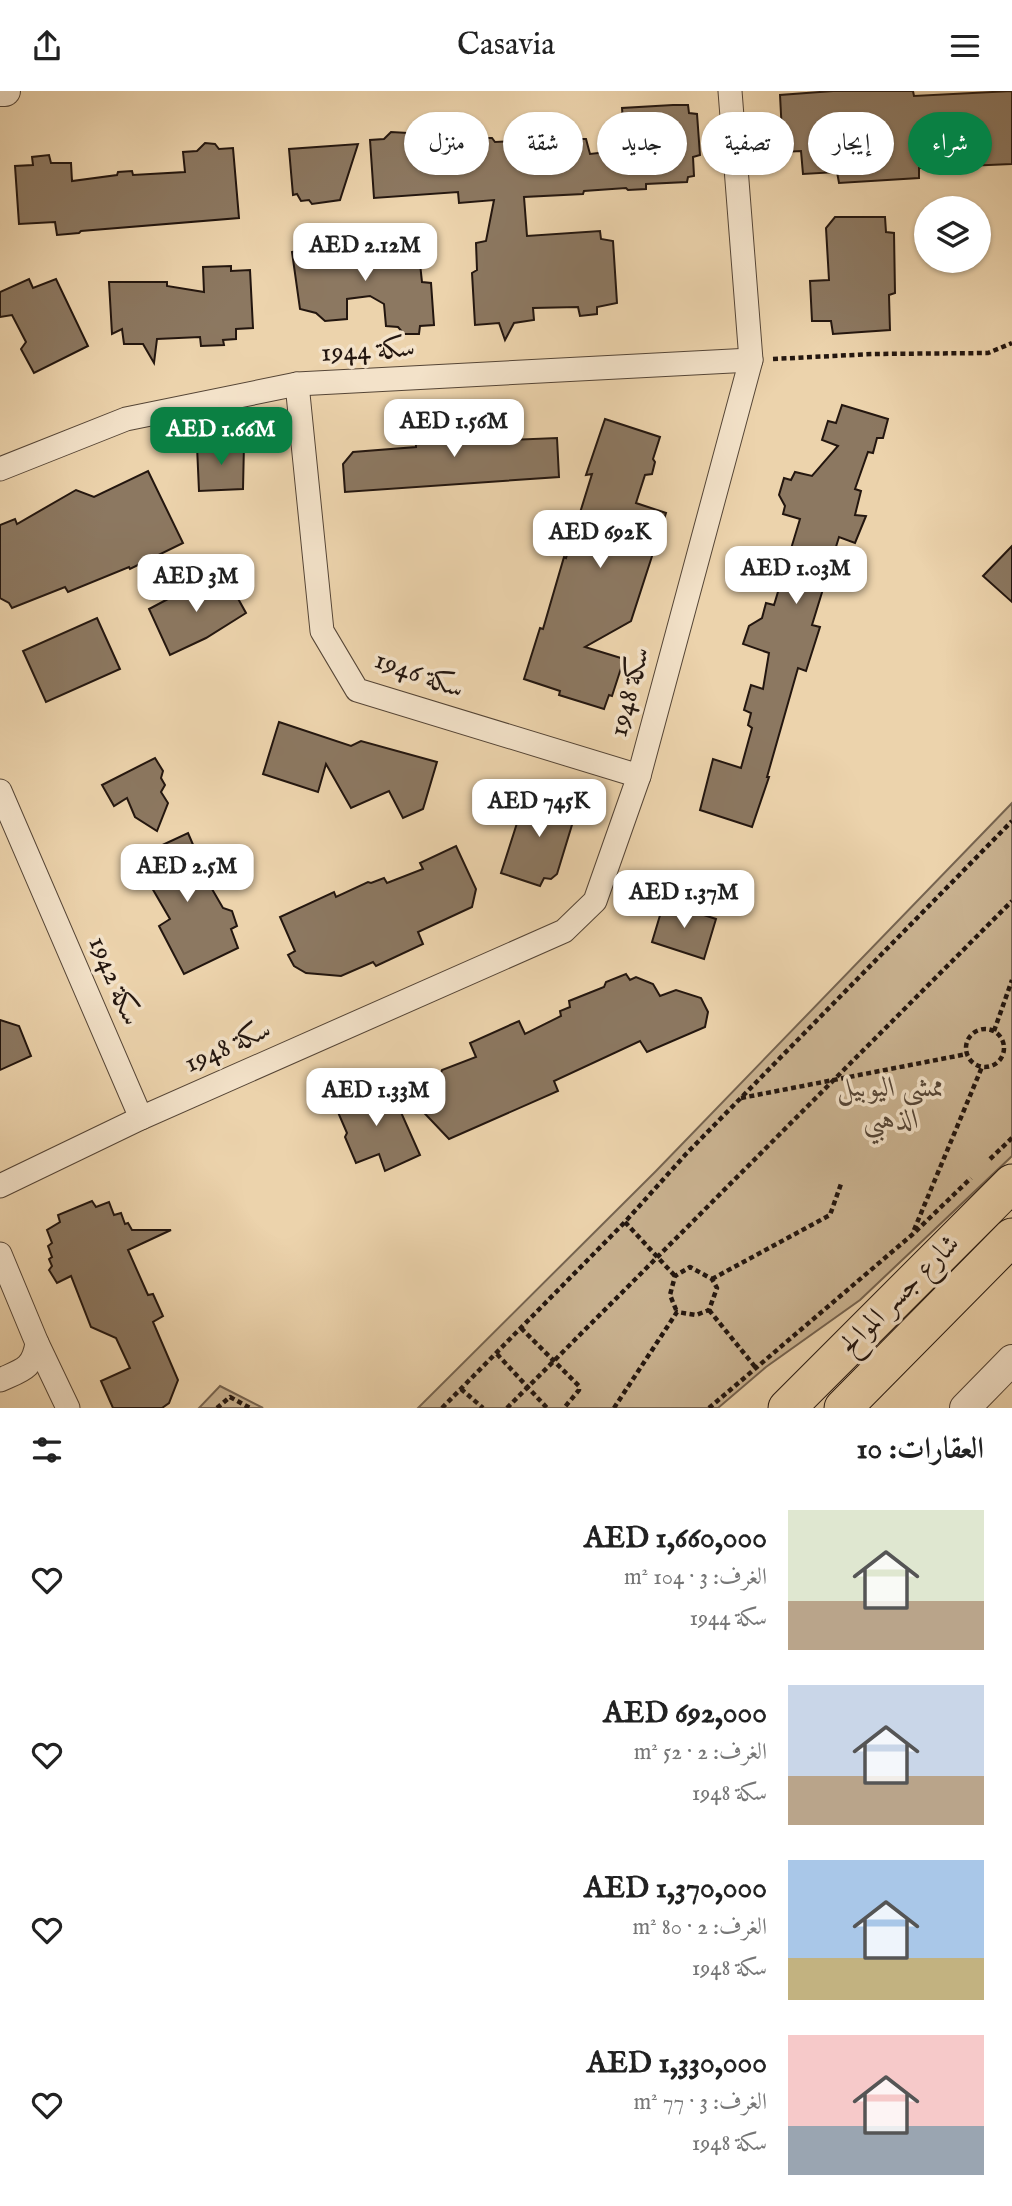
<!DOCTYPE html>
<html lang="ar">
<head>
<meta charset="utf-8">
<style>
	body { margin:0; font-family:"IM FELL English",Amiri,serif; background:#f2f2f2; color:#222; direction:rtl; height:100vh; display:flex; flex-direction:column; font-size:26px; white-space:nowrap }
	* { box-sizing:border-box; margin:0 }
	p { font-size:23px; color:#767676 }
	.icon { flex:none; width:38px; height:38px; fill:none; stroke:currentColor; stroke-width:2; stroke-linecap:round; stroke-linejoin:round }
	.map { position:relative; height:1317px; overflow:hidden; direction:ltr }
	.panel { display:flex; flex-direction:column; background:#fff; flex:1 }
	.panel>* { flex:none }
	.top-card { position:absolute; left:21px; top:21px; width:971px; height:63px; direction:rtl; display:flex; gap:14px }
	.buttons { position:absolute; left:914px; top:105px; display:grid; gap:14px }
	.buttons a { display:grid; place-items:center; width:77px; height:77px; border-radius:50%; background:#fff; box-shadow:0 2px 5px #0004; font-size:35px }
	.price { position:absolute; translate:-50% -60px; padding:0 16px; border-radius:14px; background:#fff; color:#222; font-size:23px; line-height:46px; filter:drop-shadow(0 2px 4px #0008) }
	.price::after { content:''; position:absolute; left:50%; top:42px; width:21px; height:16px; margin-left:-10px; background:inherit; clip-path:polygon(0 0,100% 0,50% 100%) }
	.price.on { background:#0b8043; color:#fff }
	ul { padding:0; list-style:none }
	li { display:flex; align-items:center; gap:21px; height:175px; padding:0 28px }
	li span { display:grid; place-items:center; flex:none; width:196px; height:140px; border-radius:0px; color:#555 }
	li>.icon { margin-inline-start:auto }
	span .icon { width:84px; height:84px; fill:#fffc; stroke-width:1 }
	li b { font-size:30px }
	h2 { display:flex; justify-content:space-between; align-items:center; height:84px; padding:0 28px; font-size:30px }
	.pill { padding:0 24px; border-radius:32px; background:#fff; box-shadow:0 2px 5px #0004; font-size:24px; line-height:63px }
	.pill.on { background:#0b8043; color:#fff }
	header { display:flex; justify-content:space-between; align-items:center; height:91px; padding:0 28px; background:#fff; font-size:32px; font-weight:600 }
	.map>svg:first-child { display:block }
	.green { fill:#cab391; stroke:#766450; stroke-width:2 }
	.building { fill:#8c7861; stroke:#23160f; stroke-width:2 }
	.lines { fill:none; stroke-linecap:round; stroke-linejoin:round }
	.minor-casing { stroke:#554536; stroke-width:25 }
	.tertiary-casing { stroke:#554536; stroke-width:32 }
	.primary-casing { stroke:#23160f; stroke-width:39 }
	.path { stroke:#23160f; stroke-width:4.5; stroke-dasharray:5 3.5; stroke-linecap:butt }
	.minor { stroke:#f3e2c9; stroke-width:23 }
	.tertiary { stroke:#f3e2c9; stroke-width:30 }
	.primary { stroke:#ecd3ac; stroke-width:37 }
	.labels { text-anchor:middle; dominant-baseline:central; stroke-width:7; stroke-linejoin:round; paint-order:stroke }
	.street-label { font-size:28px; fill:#23160f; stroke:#f3e2c9 }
	.park-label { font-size:28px; font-style:italic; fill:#554536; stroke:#f3e2c9 }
</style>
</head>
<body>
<header><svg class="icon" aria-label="menu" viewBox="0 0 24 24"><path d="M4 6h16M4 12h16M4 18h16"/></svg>Casavia<svg class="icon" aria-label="share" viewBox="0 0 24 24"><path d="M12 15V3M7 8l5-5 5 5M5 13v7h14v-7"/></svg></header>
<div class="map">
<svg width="1012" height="1317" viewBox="0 0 1012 1317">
	<rect width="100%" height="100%" fill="#ecd3ac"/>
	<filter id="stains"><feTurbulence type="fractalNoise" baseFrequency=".00286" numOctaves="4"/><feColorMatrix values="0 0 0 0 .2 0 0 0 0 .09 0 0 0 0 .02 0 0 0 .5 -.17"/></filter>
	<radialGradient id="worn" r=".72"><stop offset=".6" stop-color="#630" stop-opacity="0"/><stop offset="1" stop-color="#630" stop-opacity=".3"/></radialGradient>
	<g class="green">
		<path d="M 1012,712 L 1012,1065 L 860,1209 L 766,1276 L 718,1317 L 418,1317 L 656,1080 Z"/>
		<path d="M 220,1295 L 263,1317 L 199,1317 Z"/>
	</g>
	<g class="building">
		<path d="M 833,0 L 913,0 L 914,5 L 1012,0 L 1012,73 L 919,77 L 919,87 L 839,92 L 837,81 L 803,83 L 801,60 L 783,61 L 780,4 Z"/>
		<path d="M 673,14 L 688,14 L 689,22 L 697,23 L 700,64 L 693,66 L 694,85 L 688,86 L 687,91 L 646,93 L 646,98 L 628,99 L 626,97 L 584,100 L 583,103 L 524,106 L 527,145 L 600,140 L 601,148 L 613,150 L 617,212 L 597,216 L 597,223 L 580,225 L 578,216 L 533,217 L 534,229 L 514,232 L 505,249 L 499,232 L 475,234 L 472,182 L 477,179 L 476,152 L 486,150 L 494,109 L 459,112 L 458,101 L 374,107 L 370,49 L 384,48 L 391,41 L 408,42 L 411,46 L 427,45 L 428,57 L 470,54 L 475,47 L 492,47 L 495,51 L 538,49 L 538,39 L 558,40 L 559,48 L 586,48 L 590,63 L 625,59 L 622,17 Z"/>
		<path d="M 205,52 L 215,53 L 219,58 L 233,57 L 239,127 L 81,140 L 79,142 L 57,144 L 55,131 L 19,133 L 15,75 L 33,74 L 32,66 L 49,64 L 51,72 L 71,72 L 72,90 L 117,84 L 118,81 L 132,80 L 133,84 L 185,81 L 183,61 L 197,60 Z"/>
		<path d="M 358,53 L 340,109 L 312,113 L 309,109 L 301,110 L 297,103 L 293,104 L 289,58 Z"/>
		<path d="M 835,126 L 885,126 L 886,141 L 894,142 L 895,202 L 889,204 L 890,239 L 833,243 L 831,230 L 812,230 L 810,190 L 829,189 L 826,137 Z"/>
		<path d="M 418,154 L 422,191 L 431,192 L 434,234 L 420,235 L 419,243 L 404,243 L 398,236 L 386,235 L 384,213 L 370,205 L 347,208 L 347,228 L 325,230 L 316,222 L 300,218 L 292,161 L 318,155 L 322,158 Z"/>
		<path d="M 231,175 L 231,180 L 250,179 L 253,237 L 236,238 L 236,248 L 223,249 L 224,254 L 201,255 L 200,246 L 157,248 L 154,272 L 143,253 L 124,253 L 122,238 L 112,243 L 109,191 L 167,191 L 167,195 L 204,201 L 203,176 Z"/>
		<path d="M 29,188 L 33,197 L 56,188 L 88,255 L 34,282 L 21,258 L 26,251 L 12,224 L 0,226 L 0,201 Z"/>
		<path d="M 842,314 L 888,328 L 883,347 L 877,347 L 873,362 L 868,361 L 855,398 L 861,400 L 855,424 L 866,425 L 855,452 L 839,446 L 812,534 L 820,536 L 806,580 L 798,577 L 767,686 L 769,686 L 752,736 L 700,719 L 713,668 L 741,677 L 752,637 L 748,634 L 751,622 L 744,619 L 751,594 L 763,598 L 769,562 L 743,553 L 749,535 L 762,527 L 766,512 L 774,514 L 800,428 L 783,423 L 785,415 L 779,404 L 784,387 L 791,389 L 795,381 L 812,385 L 838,355 L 822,349 L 828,330 L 836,332 Z"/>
		<path d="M 605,328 L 660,346 L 653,368 L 655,371 L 652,383 L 645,384 L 636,412 L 666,422 L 631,530 L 585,556 L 624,568 L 612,605 L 609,604 L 604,618 L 559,604 L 560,600 L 524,588 L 540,537 L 543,538 L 564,466 L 566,467 L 592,383 L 586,384 Z"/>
		<path d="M 507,329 L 509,349 L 557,347 L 559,386 L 345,401 L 343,373 L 353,361 L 416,356 L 415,338 Z"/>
		<path d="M 244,353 L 243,398 L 199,400 L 197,355 Z"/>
		<path d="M 148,380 L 183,452 L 130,478 L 129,476 L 68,501 L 65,496 L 12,517 L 9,512 L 0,507 L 0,434 L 15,428 L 17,433 L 76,399 L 94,406 Z"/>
		<path d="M 1012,455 L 1012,511 L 983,485 Z"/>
		<path d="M 203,482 L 236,504 L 246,522 L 206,547 L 170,564 L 149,518 L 202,490 L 204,495 Z"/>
		<path d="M 97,527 L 120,578 L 46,611 L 23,560 Z"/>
		<path d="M 279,631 L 351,655 L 361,650 L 437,671 L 423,718 L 403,727 L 389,700 L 351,717 L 326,673 L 318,701 L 263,683 Z"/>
		<path d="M 155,667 L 163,680 L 161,687 L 165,694 L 161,701 L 168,712 L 157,740 L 135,726 L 127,707 L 114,715 L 102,694 Z"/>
		<path d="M 534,699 L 568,710 L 566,720 L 575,724 L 557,783 L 551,788 L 544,787 L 540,795 L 501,782 L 526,704 L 530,705 Z"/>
		<path d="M 188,742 L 212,798 L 223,817 L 232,820 L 237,835 L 231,838 L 238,857 L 184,883 L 159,835 L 170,828 L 152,797 L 144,796 L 137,791 L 130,774 L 156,762 L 156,757 Z"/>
		<path d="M 456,755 L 476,798 L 472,816 L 418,841 L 423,853 L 376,875 L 373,871 L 341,885 L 306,882 L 294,875 L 288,864 L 295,860 L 280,826 L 334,801 L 336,806 L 368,791 L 371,792 L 384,787 L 387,792 L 423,778 L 420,772 Z"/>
		<path d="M 664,811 L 716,828 L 704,868 L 652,851 Z"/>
		<path d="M 626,883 L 630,889 L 636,886 L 653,893 L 660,905 L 676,899 L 701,907 L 708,921 L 705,936 L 647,961 L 640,950 L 554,990 L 558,1000 L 449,1048 L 410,1007 L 438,991 L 442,979 L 476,966 L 470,952 L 519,930 L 525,943 L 561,925 L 560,920 L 570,916 L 569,910 L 604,896 L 606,891 Z"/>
		<path d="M 0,929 L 19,935 L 31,965 L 0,979 Z"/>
		<path d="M 373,994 L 380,995 L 385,1004 L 392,1001 L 420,1064 L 385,1080 L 379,1063 L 356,1072 L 345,1046 L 347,1042 L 334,1012 Z"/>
		<path d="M 92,1110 L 96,1116 L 109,1111 L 114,1124 L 121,1122 L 125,1133 L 128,1132 L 132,1139 L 171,1139 L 128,1159 L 148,1204 L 153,1203 L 163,1225 L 153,1231 L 178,1289 L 169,1312 L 162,1317 L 113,1317 L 101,1290 L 130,1277 L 116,1247 L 91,1236 L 71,1185 L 57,1192 L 49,1179 L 52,1175 L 49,1168 L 52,1166 L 48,1155 L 52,1152 L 47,1139 L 60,1131 L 58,1124 Z"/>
	</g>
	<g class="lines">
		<defs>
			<g id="minor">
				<path d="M 297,293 L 322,540 L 357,599 L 639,685"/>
				<path d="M 0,378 L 126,328 L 297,293 L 751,269"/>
				<path d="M 0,700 L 141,1027"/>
				<path d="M 0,1095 L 141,1027 L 564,840 L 595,810 L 639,685 L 751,269 L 730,0"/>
				<path d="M 0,1163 L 37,1252 C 33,1278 22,1279 0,1289"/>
				<path d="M 37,1252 L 68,1317"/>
			</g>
			<g id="tertiary">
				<path d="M 0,0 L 5,0"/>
				<path d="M 965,1317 L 1012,1269"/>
			</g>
			<g id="primary">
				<path d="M 787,1317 L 1012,1092"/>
				<path d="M 843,1317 L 1012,1146"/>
			</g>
		</defs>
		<use href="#minor" class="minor-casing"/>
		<use href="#tertiary" class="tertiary-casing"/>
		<use href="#primary" class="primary-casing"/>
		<g class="path">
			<path d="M 773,268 L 872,263 L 988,262 L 1012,252"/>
			<circle cx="985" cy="957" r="19"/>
			<path d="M 994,940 L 1012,889"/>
			<path d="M 741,1007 L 967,963"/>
			<path d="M 990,1068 L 1012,1047"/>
			<path d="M 625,1131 L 675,1185"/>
			<path d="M 914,1139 L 982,976"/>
			<path d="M 712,1188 L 830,1124 L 841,1093"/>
			<path d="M 709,1219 L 756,1277"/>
			<path d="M 521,1237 L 579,1295 L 579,1299 L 564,1317"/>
			<path d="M 497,1263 L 547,1317"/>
			<path d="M 461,1298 L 483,1317"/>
			<path d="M 217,1317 L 230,1306 L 250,1317"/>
			<path d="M 442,1317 L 625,1131 L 686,1063 L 1012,730"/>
			<path d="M 507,1317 L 1012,810"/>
			<path d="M 614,1317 L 677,1221 L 696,1224 L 709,1219 L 717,1197 L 712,1188 L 690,1176 L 675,1185 L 670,1204 L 677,1221"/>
			<path d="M 709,1317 L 913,1143 L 971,1087"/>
		</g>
		<use href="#minor" class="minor"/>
		<use href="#tertiary" class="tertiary"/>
		<use href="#primary" class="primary"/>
	</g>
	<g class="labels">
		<g class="street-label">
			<text transform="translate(368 260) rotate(-3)">سكة 1944</text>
			<text transform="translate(419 584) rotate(20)">سكة 1946</text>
			<text transform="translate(630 601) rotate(-75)">سكة 1948</text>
			<text transform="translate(114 890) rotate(67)">سكة 1942</text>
			<text transform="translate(228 956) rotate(-24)">سكة 1948</text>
			<text transform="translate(900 1204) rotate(-45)">شارع جسر الموالح</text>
		</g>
		<g class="park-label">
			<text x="891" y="997">ممشى اليوبيل<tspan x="891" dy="32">الذهبي</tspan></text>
		</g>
	</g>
	<rect width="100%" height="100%" filter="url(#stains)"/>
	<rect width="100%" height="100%" fill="url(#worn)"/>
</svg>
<div class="buttons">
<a><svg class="icon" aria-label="layers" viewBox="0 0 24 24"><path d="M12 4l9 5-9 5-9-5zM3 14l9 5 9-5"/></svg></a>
</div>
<b class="price" style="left:365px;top:192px">AED 2.12M</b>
<b class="price" style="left:454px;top:368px">AED 1.56M</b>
<b class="price on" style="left:221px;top:376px">AED 1.66M</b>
<b class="price" style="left:600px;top:479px">AED 692K</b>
<b class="price" style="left:796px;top:515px">AED 1.03M</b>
<b class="price" style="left:196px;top:523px">AED 3M</b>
<b class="price" style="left:539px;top:748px">AED 745K</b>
<b class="price" style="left:187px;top:813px">AED 2.5M</b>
<b class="price" style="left:684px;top:839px">AED 1.37M</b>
<b class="price" style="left:376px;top:1037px">AED 1.33M</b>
<div class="top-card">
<a class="pill on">شراء</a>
<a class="pill">إيجار</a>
<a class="pill">تصفية</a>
<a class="pill">جديد</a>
<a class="pill">شقة</a>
<a class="pill">منزل</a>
</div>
</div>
<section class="panel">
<h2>العقارات: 10<svg class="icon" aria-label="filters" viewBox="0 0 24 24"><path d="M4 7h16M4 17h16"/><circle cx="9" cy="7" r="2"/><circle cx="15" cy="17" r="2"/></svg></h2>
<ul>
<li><span style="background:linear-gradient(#dfe7d0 65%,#b9a48a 0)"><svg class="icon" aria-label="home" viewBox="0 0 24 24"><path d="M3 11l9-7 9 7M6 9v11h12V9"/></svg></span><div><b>AED 1,660,000</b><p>الغرف: 3 · 104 m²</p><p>سكة 1944</p></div><svg class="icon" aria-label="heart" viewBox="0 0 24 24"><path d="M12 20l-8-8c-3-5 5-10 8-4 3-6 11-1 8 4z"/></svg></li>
<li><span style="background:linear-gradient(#c9d6e8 65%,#b9a48a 0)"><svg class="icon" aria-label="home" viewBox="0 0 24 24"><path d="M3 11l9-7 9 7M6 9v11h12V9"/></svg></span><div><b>AED 692,000</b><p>الغرف: 2 · 52 m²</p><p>سكة 1948</p></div><svg class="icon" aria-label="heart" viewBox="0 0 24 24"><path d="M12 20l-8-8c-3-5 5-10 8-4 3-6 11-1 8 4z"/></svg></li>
<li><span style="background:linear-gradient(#a9c7e8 70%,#c2b280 0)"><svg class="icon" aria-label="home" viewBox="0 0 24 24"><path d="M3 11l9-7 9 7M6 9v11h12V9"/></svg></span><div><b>AED 1,370,000</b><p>الغرف: 2 · 80 m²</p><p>سكة 1948</p></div><svg class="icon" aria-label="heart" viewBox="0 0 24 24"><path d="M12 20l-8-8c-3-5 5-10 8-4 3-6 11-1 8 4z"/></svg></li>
<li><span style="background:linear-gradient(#f6c9c9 65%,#9aa5b1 0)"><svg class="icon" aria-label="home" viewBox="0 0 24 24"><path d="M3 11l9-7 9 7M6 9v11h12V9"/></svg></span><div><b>AED 1,330,000</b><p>الغرف: 3 · 77 m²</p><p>سكة 1948</p></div><svg class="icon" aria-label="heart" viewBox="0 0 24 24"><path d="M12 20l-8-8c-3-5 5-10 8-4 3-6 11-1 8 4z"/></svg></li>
</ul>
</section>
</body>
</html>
